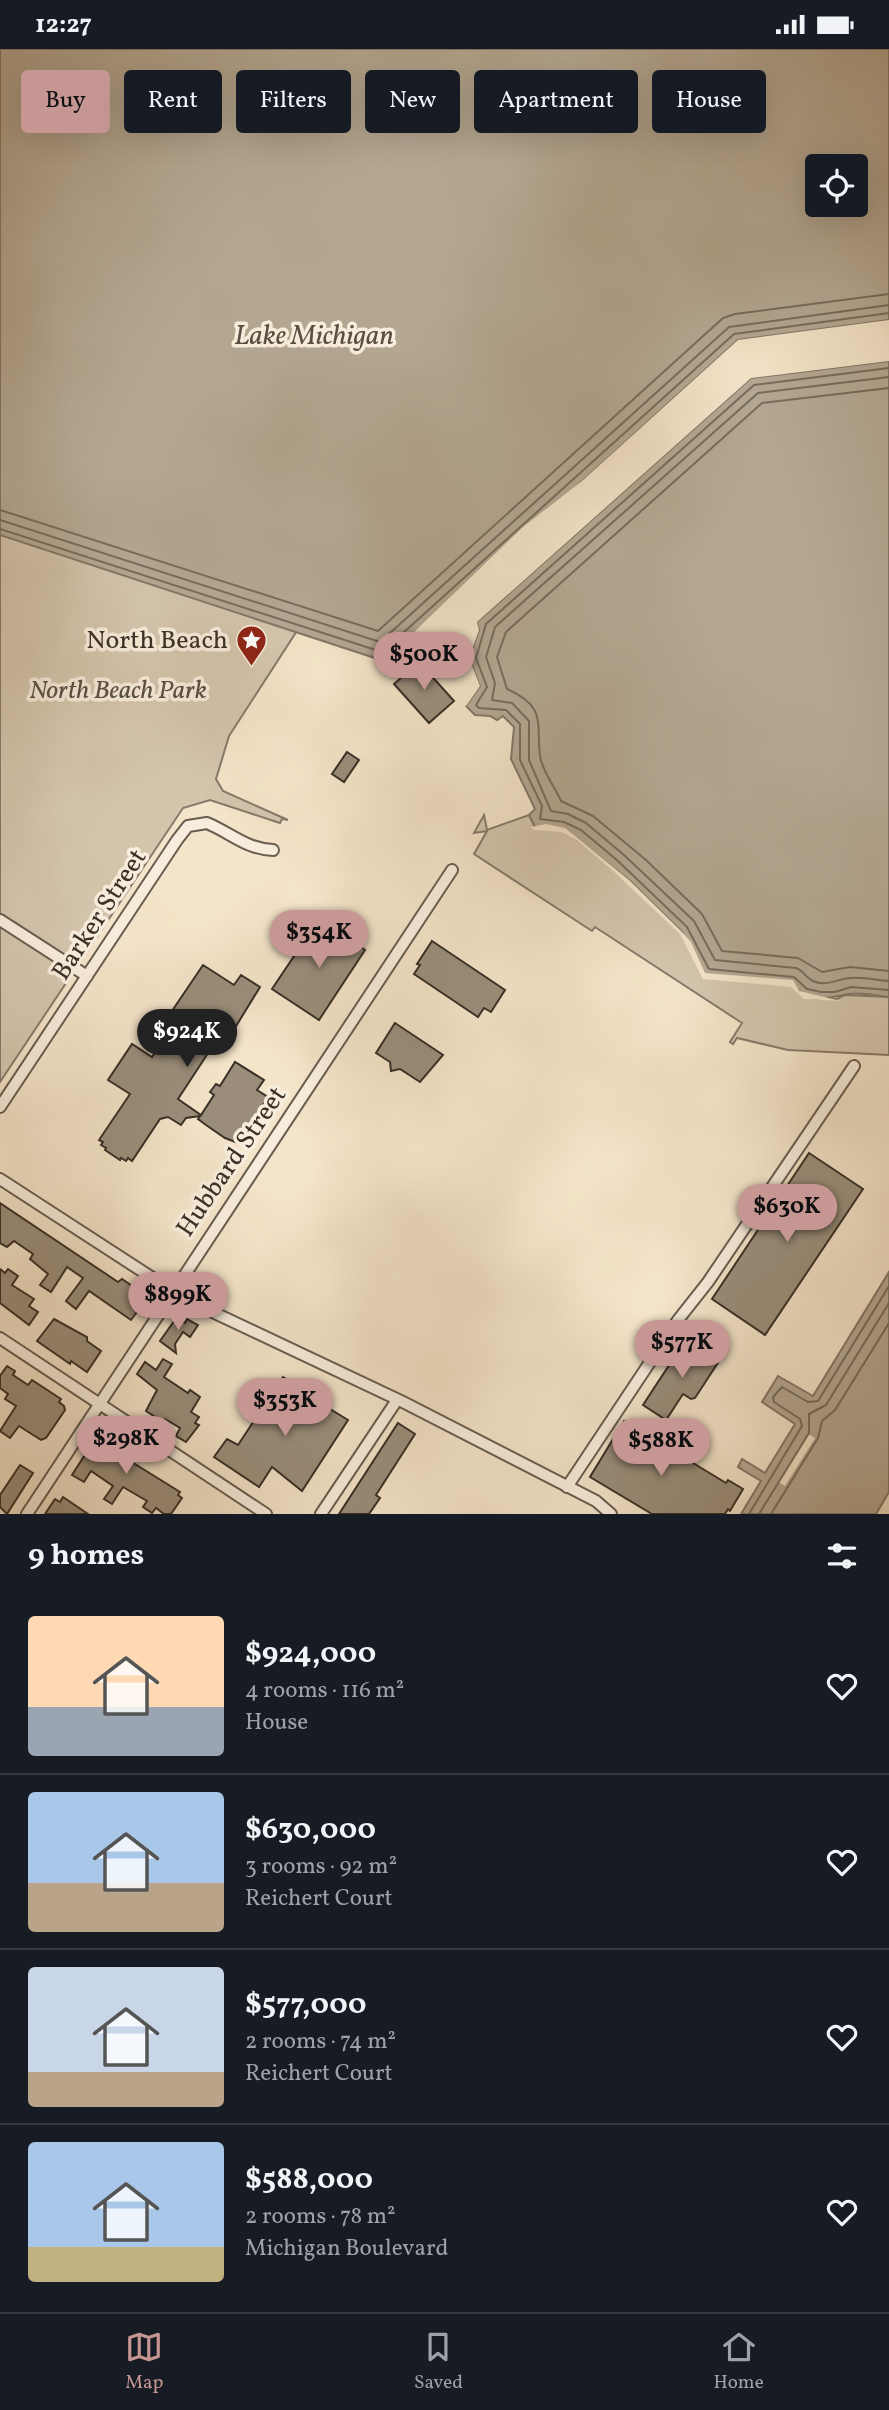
<!DOCTYPE html>
<html lang="en">
<head>
<meta charset="utf-8">
<style>
	body { margin:0; font-family:Vollkorn,serif; background:#242831; color:#f1f3f6; height:100vh; display:flex; flex-direction:column; font-size:26px; white-space:nowrap }
	* { box-sizing:border-box; margin:0 }
	p { font-size:23px; color:#9ea1a6 }
	.icon { flex:none; width:38px; height:38px; fill:none; stroke:currentColor; stroke-width:2; stroke-linecap:round; stroke-linejoin:round }
	.map { position:relative; height:1465px; overflow:hidden }
	.details { display:flex; flex-direction:column; background:#171b24; flex:1 }
	.details>* { flex:none }
	.banner { position:absolute; left:21px; top:21px; width:847px; height:63px; display:flex; gap:14px }
	.buttons { position:absolute; left:805px; top:105px; display:grid; gap:14px }
	.buttons a { display:grid; place-items:center; width:63px; height:63px; border-radius:7px; background:#171b24; box-shadow:0 7px 28px #0002; font-size:35px }
	.price { position:absolute; translate:-50% -60px; padding:0 16px; border-radius:24px; background:#c59692; color:#111; font-size:23px; line-height:46px; filter:drop-shadow(0 2px 4px #0008) }
	.price::after { content:''; position:absolute; left:50%; top:42px; width:21px; height:16px; margin-left:-10px; background:inherit; clip-path:polygon(0 0,100% 0,50% 100%) }
	.price.selected { background:#222; color:#fff }
	ul { padding:0; list-style:none }
	li { display:flex; align-items:center; gap:21px; height:175px; padding:0 28px }
	li+li { border-top:2px solid #363941 }
	li span { display:grid; place-items:center; flex:none; width:196px; height:140px; border-radius:7px; color:#555 }
	li>.icon { margin-inline-start:auto }
	span .icon { width:84px; height:84px; fill:#fffc; stroke-width:1 }
	li b { font-size:30px }
	h2 { display:flex; justify-content:space-between; align-items:center; height:84px; padding:0 28px; font-size:30px }
	.tag { padding:0 24px; border-radius:7px; background:#171b24; box-shadow:0 7px 28px #0002; font-size:24px; line-height:63px }
	.tag.selected { background:#c59692; color:#111 }
	.status { display:flex; justify-content:space-between; align-items:center; height:49px; padding:0 35px; background:#171b24; direction:ltr }
	.status svg { height:19px; fill:currentColor }
	.tab-bar { display:flex; justify-content:space-around; align-items:center; height:98px; border-top:2px solid #363941; background:#171b24; font-size:19px; color:#9ea1a6 }
	.tab-bar a { display:grid; justify-items:center; gap:4px }
	.tab-bar .selected { color:#c59692 }
	.map>svg:first-child { display:block }
	.green { fill:#d4c5ad; stroke:#867a6a; stroke-width:2 }
	.water { fill:#b4a792; stroke:#837767; stroke-width:2; fill-rule:evenodd }
	.pier { fill:#f4e4c9 }
	.lines { fill:none; stroke-linecap:round; stroke-linejoin:round }
	.shore { stroke:#766c5c; stroke-width:2 }
	.building { fill:#9a8e7b; stroke:#393027; stroke-width:2 }
	.street-casing { stroke:#685d50; stroke-width:14 }
	.street { stroke:#f8eddc; stroke-width:10 }
	.labels { text-anchor:middle; dominant-baseline:central; stroke-width:7; stroke-linejoin:round; paint-order:stroke }
	.poi-label { font-size:26px; fill:#393027; stroke:#f8eddc; text-anchor:end }
	.park-label { font-size:26px; font-style:italic; fill:#584e42; stroke:#f8eddc }
	.street-label { font-size:26px; fill:#393027; stroke:#f8eddc }
	.water-label { font-size:28px; font-style:italic; fill:#584e42; stroke:#f8eddc }
</style>
</head>
<body>
<div class="status"><b>12:27</b><svg viewBox="0 0 49 12"><path d="M0 12V9h3v3zM5 12V6h3v6zM10 12V3h3v9zM15 12V0h3v12zM26 1h20v11H26zM47 4h2v5h-2z"/></svg></div>
<div class="map">
<svg width="889" height="1465" viewBox="0 0 889 1465">
	<rect width="100%" height="100%" fill="#f4e4c9"/>
	<filter id="stains"><feTurbulence type="fractalNoise" baseFrequency=".00286" numOctaves="4"/><feColorMatrix values="0 0 0 0 .2 0 0 0 0 .09 0 0 0 0 .02 0 0 0 .5 -.17"/></filter>
	<radialGradient id="worn" r=".72"><stop offset=".6" stop-color="#630" stop-opacity="0"/><stop offset="1" stop-color="#630" stop-opacity=".3"/></radialGradient>
	<g class="green">
		<path d="M 0,475 L 304,571 L 229,687 L 216,730 L 223,742 L 288,771 L 282,770 L 280,774 L 210,751 L 183,759 L 0,1033 Z"/>
		<path d="M 484,766 L 487,781 L 529,766 L 535,778 L 563,780 L 629,831 L 682,883 L 820,950 L 837,950 L 845,946 L 889,948 L 889,1006 L 788,1001 L 737,989 L 733,995 L 730,993 L 742,974 L 595,878 L 592,882 L 474,805 L 487,782 L 474,784 Z"/>
	</g>
	<g class="water">
		<path d="M 0,0 L 889,0 L 889,271 L 738,291 L 384,612 L 0,486 ZM 817,117 L 856,117 L 856,156 L 817,156 Z"/>
		<path d="M 889,312 L 889,948 C 877,947 861,943 849,945 C 830,948 805,958 793,935 L 704,927 L 682,883 L 629,831 L 563,780 L 535,778 L 529,766 L 535,760 L 511,710 L 514,678 L 503,667 L 497,671 L 490,667 L 475,666 L 466,657 L 480,637 L 469,609 L 479,581 L 477,573 L 751,329 Z"/>
		<path d="M 889,1223 L 889,1443 L 876,1465 L 741,1465 L 761,1432 L 738,1418 L 742,1410 L 765,1424 L 795,1375 L 762,1353 L 778,1327 L 813,1347 Z"/>
	</g>
	<g class="pier">
		<path d="M 889,271 L 889,275 L 739,294 L 386,614 L 384,612 L 523,478 L 582,432 L 738,291 Z"/>
		<path d="M 889,309 L 889,312 L 751,329 L 477,573 L 479,581 L 469,609 L 480,637 L 466,657 L 462,656 L 476,636 L 467,608 L 476,581 L 474,571 L 749,326 Z"/>
		<path d="M 546,775 L 565,779 L 629,831 L 682,883 L 691,893 L 705,924 L 793,931 L 799,942 L 841,952 L 804,950 L 791,938 L 703,930 L 680,885 L 611,820 L 576,791 L 562,783 L 534,781 L 531,778 Z"/>
		<path d="M 808,1385 L 815,1389 L 785,1437 L 778,1433 Z"/>
	</g>
	<g class="lines">
		<g class="shore">
			<path d="M 889,319 L 754,336 L 486,575 L 476,609 L 487,638 L 476,656 L 479,659 L 506,661 L 520,675 L 520,711 L 542,757 L 540,770 L 564,773 L 581,781 L 618,812 L 687,878 L 709,920 L 794,928 L 807,940 L 821,943 L 835,943 L 851,938 L 889,941"/>
			<path d="M 889,328 L 758,344 L 495,578 L 486,608 L 495,634 L 492,651 L 512,654 L 529,672 L 529,711 L 551,762 L 568,765 L 586,774 L 624,806 L 694,872 L 715,911 L 796,919 C 804,922 806,929 813,932 C 826,938 837,930 850,929 C 863,928 877,931 889,932"/>
			<path d="M 889,339 L 762,354 L 506,583 L 497,608 L 507,640 C 547,658 536,673 540,707 C 542,722 555,738 561,752 L 593,767 L 646,811 L 702,865 L 722,902 L 798,909 L 822,923 L 850,918 L 889,922"/>
			<path d="M 0,461 L 378,582 L 723,269 L 735,265 L 889,245"/>
			<path d="M 0,471 L 380,593 L 729,278 L 889,256"/>
			<path d="M 0,480 L 382,603 L 734,285 L 889,264"/>
			<path d="M 749,1465 L 802,1377 L 800,1370 L 774,1353 L 773,1348 L 782,1338 L 808,1353 L 818,1352 L 889,1237"/>
			<path d="M 759,1465 L 809,1384 L 809,1365 L 826,1356 L 889,1254"/>
			<path d="M 771,1465 L 818,1389 L 822,1372 L 835,1361 L 889,1274"/>
		</g>
	</g>
	<g class="building">
		<path d="M 419,613 L 454,652 L 429,674 L 394,635 Z"/>
		<path d="M 347,703 L 359,711 L 344,733 L 332,725 Z"/>
		<path d="M 319,870 L 365,901 L 319,971 L 272,940 Z"/>
		<path d="M 432,892 L 505,941 L 491,963 L 484,959 L 478,968 L 414,925 L 420,916 L 417,915 Z"/>
		<path d="M 203,916 L 234,936 L 241,926 L 260,938 L 222,1000 L 214,995 L 178,1050 L 201,1066 L 214,1046 L 210,1043 L 216,1035 L 220,1037 L 235,1013 L 264,1031 L 257,1041 L 268,1048 L 238,1094 L 225,1089 L 206,1076 L 198,1070 L 200,1067 L 186,1069 L 181,1076 L 168,1068 L 160,1070 L 132,1112 L 128,1109 L 126,1112 L 121,1109 L 120,1111 L 105,1101 L 106,1099 L 101,1096 L 103,1093 L 99,1091 L 130,1045 L 108,1031 L 132,995 L 152,1008 L 177,969 L 170,965 Z"/>
		<path d="M 395,974 L 443,1006 L 420,1033 L 400,1020 L 391,1022 L 390,1013 L 376,1004 Z"/>
		<path d="M 809,1104 L 863,1140 L 765,1286 L 712,1250 Z"/>
		<path d="M 0,1154 L 118,1233 L 122,1230 L 148,1248 L 131,1271 L 89,1242 L 76,1260 L 66,1252 L 83,1229 L 67,1218 L 51,1243 L 40,1236 L 48,1225 L 30,1210 L 33,1205 L 14,1192 L 7,1198 L 0,1194 Z"/>
		<path d="M 0,1220 L 5,1224 L 8,1220 L 18,1227 L 12,1236 L 34,1250 L 29,1257 L 38,1263 L 29,1276 L 0,1254 Z"/>
		<path d="M 177,1268 L 185,1274 L 187,1270 L 198,1276 L 190,1288 L 183,1283 L 175,1295 L 176,1304 L 160,1292 Z"/>
		<path d="M 54,1270 L 87,1288 L 87,1292 L 101,1302 L 87,1323 L 71,1312 L 70,1315 L 37,1292 Z"/>
		<path d="M 683,1295 L 698,1305 L 703,1298 L 721,1309 L 695,1349 L 691,1350 L 683,1345 L 666,1371 L 643,1356 Z"/>
		<path d="M 163,1310 L 172,1315 L 164,1328 L 188,1344 L 190,1341 L 200,1348 L 191,1363 L 199,1368 L 195,1374 L 199,1376 L 186,1393 L 176,1387 L 180,1379 L 165,1370 L 163,1373 L 146,1362 L 157,1341 L 137,1325 L 145,1313 L 156,1321 Z"/>
		<path d="M 7,1317 L 15,1322 L 13,1326 L 28,1336 L 32,1331 L 61,1350 L 59,1353 L 64,1357 L 65,1361 L 46,1389 L 41,1391 L 19,1377 L 10,1389 L 0,1382 L 16,1357 L 5,1350 L 8,1345 L 0,1339 L 0,1327 Z"/>
		<path d="M 283,1328 L 293,1334 L 291,1336 L 348,1371 L 302,1442 L 272,1418 L 259,1438 L 214,1408 L 227,1390 L 238,1396 Z"/>
		<path d="M 624,1372 L 726,1434 L 728,1431 L 743,1440 L 730,1462 L 728,1460 L 725,1465 L 652,1465 L 590,1428 Z"/>
		<path d="M 398,1374 L 415,1385 L 376,1446 L 380,1449 L 369,1465 L 339,1465 Z"/>
		<path d="M 101,1381 L 110,1387 L 107,1391 L 127,1405 L 127,1410 L 180,1443 L 178,1446 L 182,1449 L 171,1465 L 164,1465 L 156,1459 L 152,1464 L 143,1458 L 147,1452 L 123,1438 L 112,1455 L 104,1450 L 113,1437 L 91,1422 L 84,1433 L 72,1426 Z"/>
		<path d="M 20,1416 L 33,1424 L 7,1465 L 0,1458 L 0,1446 Z"/>
		<path d="M 63,1448 L 88,1465 L 45,1465 L 55,1450 L 60,1453 Z"/>
	</g>
	<g class="lines">
		<defs>
			<g id="street">
				<path d="M 0,871 L 87,927"/>
				<path d="M 0,1058 L 177,791 L 188,777 L 207,774 C 231,784 246,800 273,801"/>
				<path d="M 0,1130 L 185,1250 L 401,1352 L 596,1452 L 611,1465"/>
				<path d="M 0,1289 L 266,1465"/>
				<path d="M 567,1438 L 678,1271 L 708,1233 L 854,1017"/>
				<path d="M 27,1465 L 452,821"/>
				<path d="M 321,1465 L 397,1351"/>
			</g>
		</defs>
		<use href="#street" class="street-casing"/>
		<use href="#street" class="street"/>
	</g>
	<defs>
		<symbol id="sight-pin" viewBox="-11 -11 22 30"><path d="M0 17L-7.5 6A9.5 9.5 0 1 1 7.5 6Z" fill="#8f2418" stroke="#f8eddc"/><path d="M0-6L1.8-2.2L6-1.7L2.9 1.2L3.7 5.4L0 3.3L-3.7 5.4L-2.9 1.2L-6-1.7L-1.8-2.2Z" fill="#fff"/></symbol>
	</defs>
	<g fill-rule="evenodd">
		<use href="#sight-pin" x="234" y="574" width="35" height="47"/>
	</g>
	<g class="labels">
		<g class="poi-label">
			<text x="228" y="592">North Beach</text>
		</g>
		<g class="park-label">
			<text x="118" y="642">North Beach Park</text>
		</g>
		<g class="street-label">
			<text transform="translate(100 866) rotate(-57)">Barker Street</text>
			<text transform="translate(232 1113) rotate(-56)">Hubbard Street</text>
		</g>
		<g class="water-label">
			<text x="314" y="287">Lake Michigan</text>
		</g>
	</g>
	<rect width="100%" height="100%" filter="url(#stains)"/>
	<rect width="100%" height="100%" fill="url(#worn)"/>
</svg>
<div class="buttons">
<a><svg class="icon" aria-label="locate" viewBox="0 0 24 24"><circle cx="12" cy="12" r="6"/><path d="M12 2v4M12 18v4M2 12h4M18 12h4"/></svg></a>
</div>
<b class="price" style="left:424px;top:643px">$500K</b>
<b class="price" style="left:319px;top:921px">$354K</b>
<b class="price selected" style="left:187px;top:1020px">$924K</b>
<b class="price" style="left:787px;top:1195px">$630K</b>
<b class="price" style="left:178px;top:1283px">$899K</b>
<b class="price" style="left:682px;top:1331px">$577K</b>
<b class="price" style="left:285px;top:1389px">$353K</b>
<b class="price" style="left:126px;top:1427px">$298K</b>
<b class="price" style="left:661px;top:1429px">$588K</b>
<div class="banner">
<a class="tag selected">Buy</a>
<a class="tag">Rent</a>
<a class="tag">Filters</a>
<a class="tag">New</a>
<a class="tag">Apartment</a>
<a class="tag">House</a>
</div>
</div>
<section class="details">
<h2>9 homes<svg class="icon" aria-label="filters" viewBox="0 0 24 24"><path d="M4 7h16M4 17h16"/><circle cx="9" cy="7" r="2"/><circle cx="15" cy="17" r="2"/></svg></h2>
<ul>
<li><span style="background:linear-gradient(#ffd9b3 65%,#9aa5b1 0)"><svg class="icon" aria-label="home" viewBox="0 0 24 24"><path d="M3 11l9-7 9 7M6 9v11h12V9"/></svg></span><div><b>$924,000</b><p>4 rooms · 116 m²</p><p>House</p></div><svg class="icon" aria-label="heart" viewBox="0 0 24 24"><path d="M12 20l-8-8c-3-5 5-10 8-4 3-6 11-1 8 4z"/></svg></li>
<li><span style="background:linear-gradient(#a9c7e8 65%,#b9a48a 0)"><svg class="icon" aria-label="home" viewBox="0 0 24 24"><path d="M3 11l9-7 9 7M6 9v11h12V9"/></svg></span><div><b>$630,000</b><p>3 rooms · 92 m²</p><p>Reichert Court</p></div><svg class="icon" aria-label="heart" viewBox="0 0 24 24"><path d="M12 20l-8-8c-3-5 5-10 8-4 3-6 11-1 8 4z"/></svg></li>
<li><span style="background:linear-gradient(#c9d6e8 75%,#b9a48a 0)"><svg class="icon" aria-label="home" viewBox="0 0 24 24"><path d="M3 11l9-7 9 7M6 9v11h12V9"/></svg></span><div><b>$577,000</b><p>2 rooms · 74 m²</p><p>Reichert Court</p></div><svg class="icon" aria-label="heart" viewBox="0 0 24 24"><path d="M12 20l-8-8c-3-5 5-10 8-4 3-6 11-1 8 4z"/></svg></li>
<li><span style="background:linear-gradient(#a9c7e8 75%,#c2b280 0)"><svg class="icon" aria-label="home" viewBox="0 0 24 24"><path d="M3 11l9-7 9 7M6 9v11h12V9"/></svg></span><div><b>$588,000</b><p>2 rooms · 78 m²</p><p>Michigan Boulevard</p></div><svg class="icon" aria-label="heart" viewBox="0 0 24 24"><path d="M12 20l-8-8c-3-5 5-10 8-4 3-6 11-1 8 4z"/></svg></li>
</ul>
</section>
<nav class="tab-bar">
<a class="selected"><svg class="icon" aria-label="map" viewBox="0 0 24 24"><path d="M3 6l6-2 6 2 6-2v14l-6 2-6-2-6 2zM9 4v14M15 6v14"/></svg>Map</a>
<a><svg class="icon" aria-label="saved" viewBox="0 0 24 24"><path d="M7 4h10v16l-5-4-5 4z"/></svg>Saved</a>
<a><svg class="icon" aria-label="home" viewBox="0 0 24 24"><path d="M3 11l9-7 9 7M6 9v11h12V9"/></svg>Home</a>
</nav>
</body>
</html>
